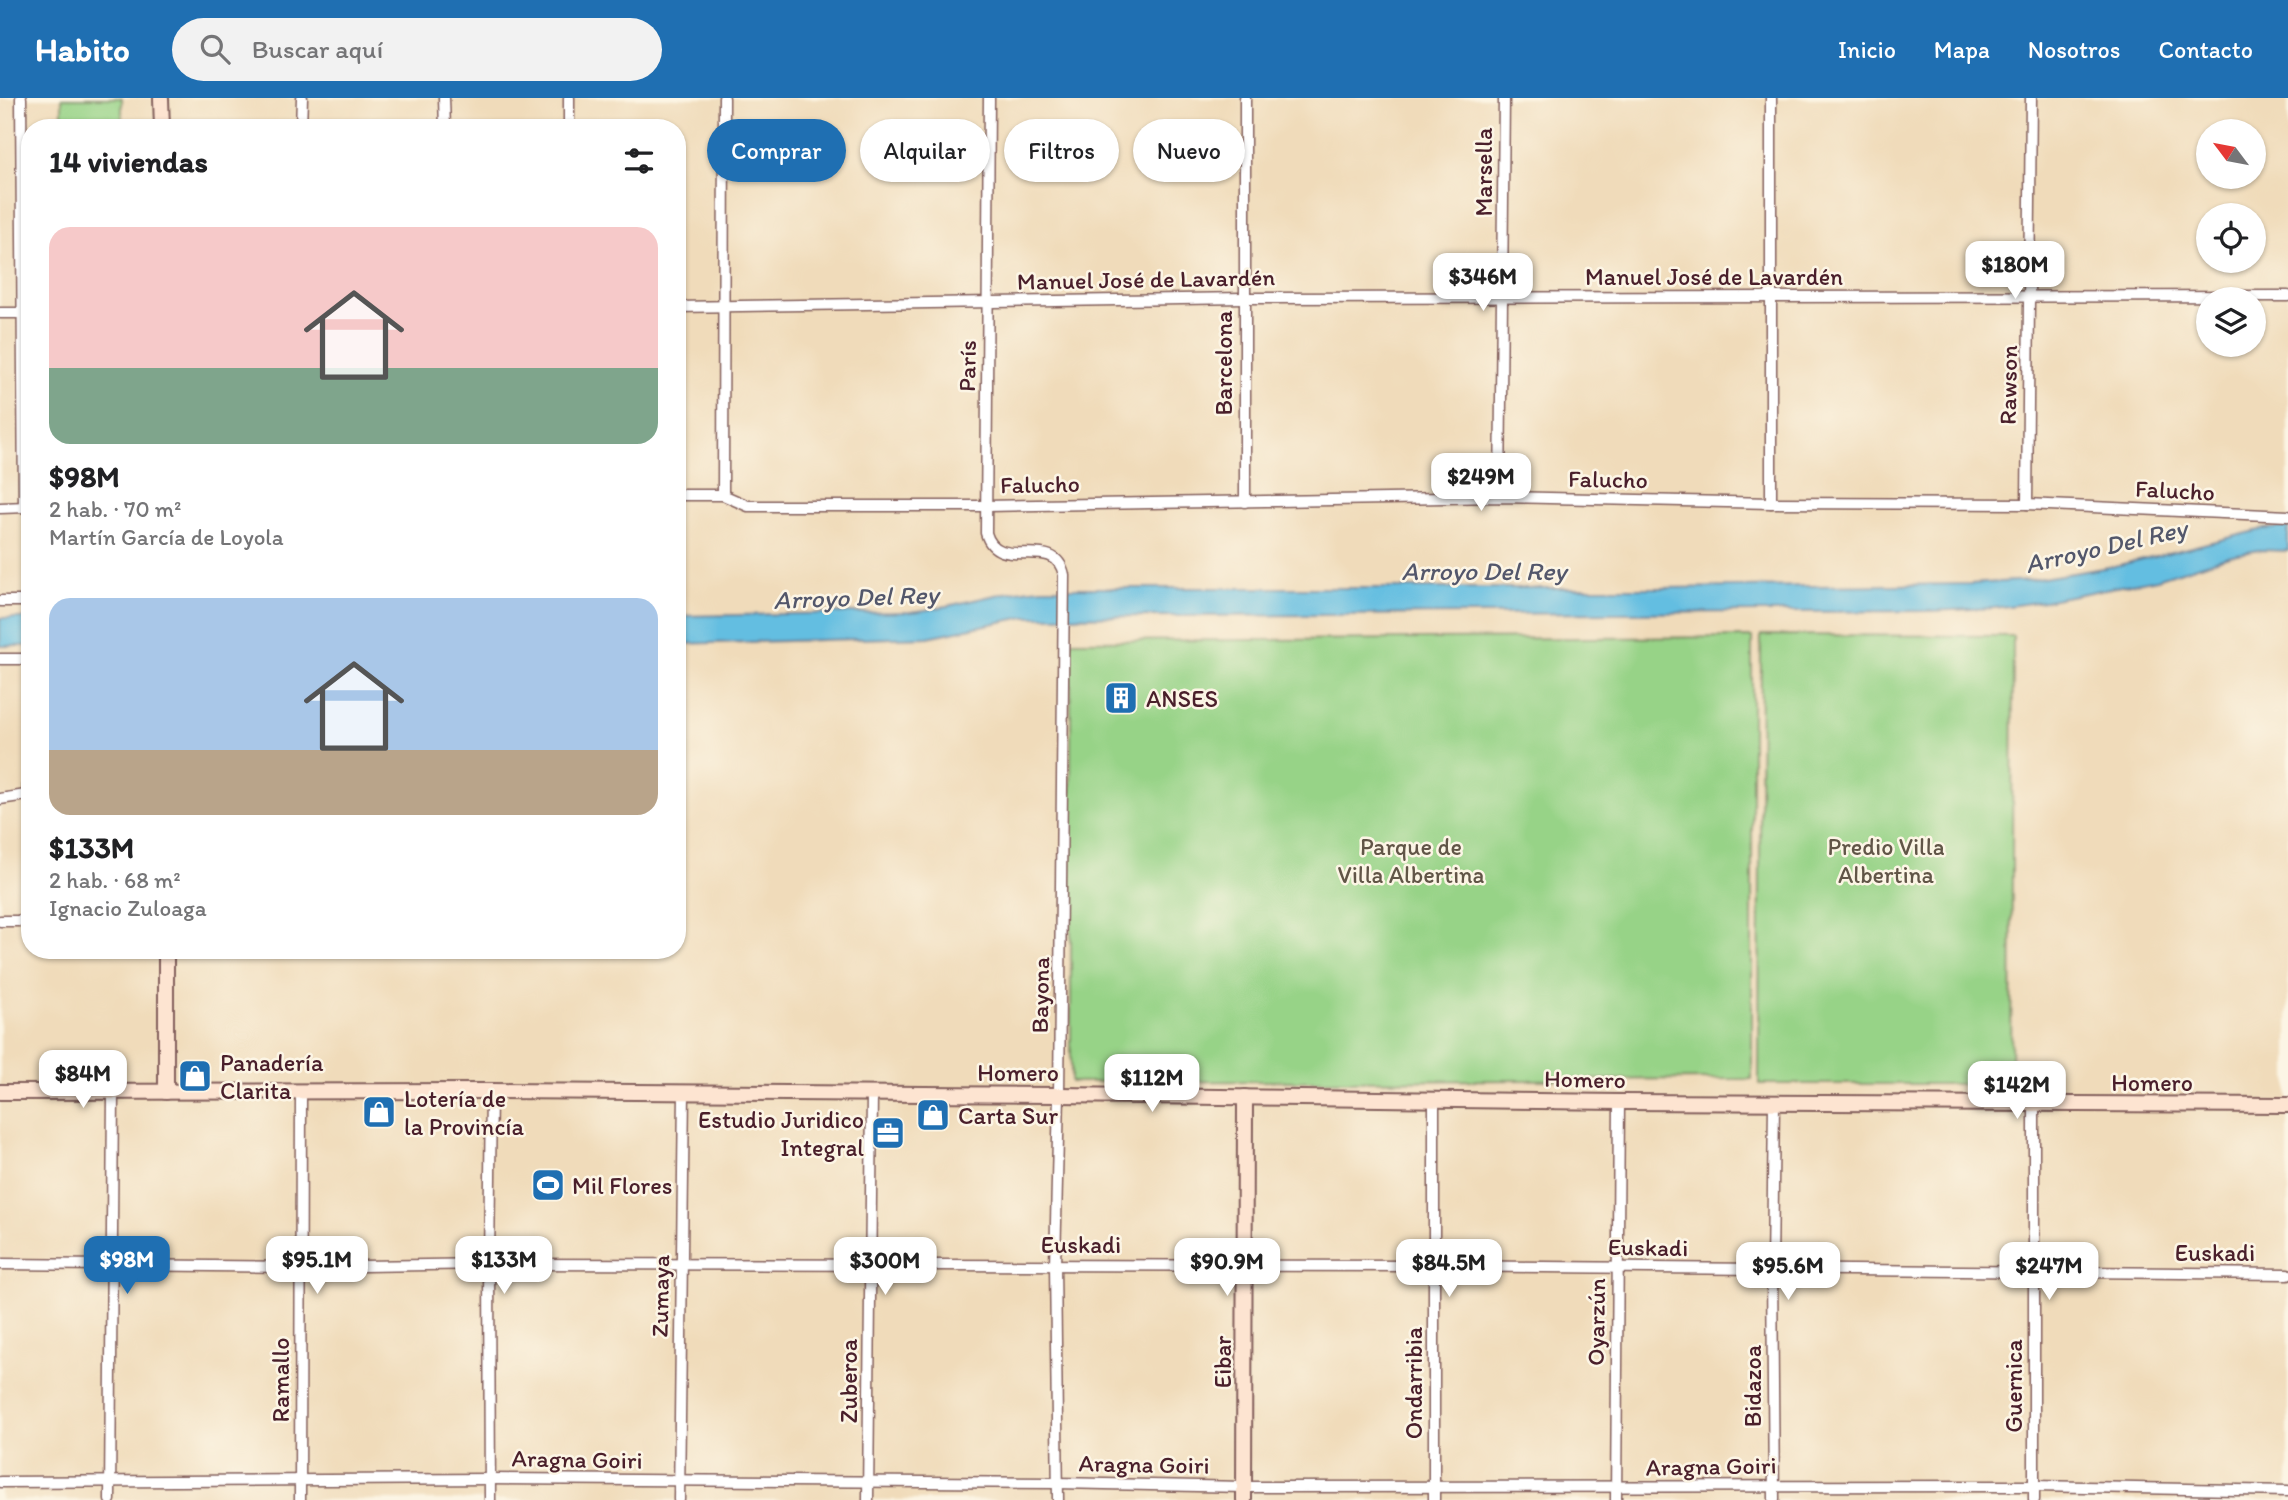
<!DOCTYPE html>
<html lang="es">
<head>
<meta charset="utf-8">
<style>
	body { margin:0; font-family:Itim,sans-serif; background:#f2f2f2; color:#202124; height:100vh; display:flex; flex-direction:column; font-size:26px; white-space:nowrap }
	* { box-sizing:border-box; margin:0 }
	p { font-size:23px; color:#757577 }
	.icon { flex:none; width:38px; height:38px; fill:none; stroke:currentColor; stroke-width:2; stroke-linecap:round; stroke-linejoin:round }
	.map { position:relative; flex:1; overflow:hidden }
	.drawer { position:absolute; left:21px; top:21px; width:665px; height:840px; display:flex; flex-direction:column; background:#fff; border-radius:28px; box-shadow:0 2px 5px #0004 }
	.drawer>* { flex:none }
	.guide { position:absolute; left:707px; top:21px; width:665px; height:63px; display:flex; gap:14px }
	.needle { width:46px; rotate:302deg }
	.buttons { position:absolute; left:2196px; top:21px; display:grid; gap:14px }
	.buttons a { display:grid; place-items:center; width:70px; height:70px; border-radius:50%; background:#fff; box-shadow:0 2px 5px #0004; font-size:35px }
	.price { position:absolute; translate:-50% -60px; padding:0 16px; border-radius:14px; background:#fff; color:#222; font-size:23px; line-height:46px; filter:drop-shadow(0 2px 4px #0008) }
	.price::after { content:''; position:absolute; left:50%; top:42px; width:21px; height:16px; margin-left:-10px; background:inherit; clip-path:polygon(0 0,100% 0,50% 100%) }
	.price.current { background:#1f6fb2; color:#fff }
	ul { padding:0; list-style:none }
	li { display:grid; align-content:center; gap:14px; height:371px; padding:0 28px }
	li span { display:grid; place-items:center; height:217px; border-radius:21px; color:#555 }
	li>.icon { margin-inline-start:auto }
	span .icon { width:126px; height:126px; fill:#fffc; stroke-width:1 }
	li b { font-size:30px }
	h2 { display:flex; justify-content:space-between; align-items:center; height:84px; padding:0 28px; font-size:30px }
	.chip { padding:0 24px; border-radius:32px; background:#fff; box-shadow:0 2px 5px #0004; font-size:24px; line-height:63px }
	.chip.current { background:#1f6fb2; color:#fff }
	header { display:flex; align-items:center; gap:42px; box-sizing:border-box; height:98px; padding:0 35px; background:#1f6fb2; color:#fff }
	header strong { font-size:33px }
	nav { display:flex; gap:38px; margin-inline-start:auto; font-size:24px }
	.search { width:490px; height:63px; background:#f2f2f2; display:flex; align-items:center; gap:18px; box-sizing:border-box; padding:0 24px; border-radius:38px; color:#757577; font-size:26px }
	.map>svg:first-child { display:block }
	.green { fill:#97d387; stroke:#707959; stroke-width:2 }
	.water { fill:#64bee1; stroke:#576e86; stroke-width:2 }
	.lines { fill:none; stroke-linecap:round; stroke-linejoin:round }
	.street-casing { stroke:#84615d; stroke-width:13 }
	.secondary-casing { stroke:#84615d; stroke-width:18 }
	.street { stroke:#fff; stroke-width:10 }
	.secondary { stroke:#fde4d1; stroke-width:14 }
	.labels { text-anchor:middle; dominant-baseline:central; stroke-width:5; stroke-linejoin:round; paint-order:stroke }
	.street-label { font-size:24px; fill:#4a1f2b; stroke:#fcf5e5 }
	.poi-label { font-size:24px; fill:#4a1f2b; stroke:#fcf5e5; text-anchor:start }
	.park-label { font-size:24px; fill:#615547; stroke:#fcf5e5 }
	.water-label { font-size:26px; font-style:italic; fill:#53576b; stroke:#fcf5e5 }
</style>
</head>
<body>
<header>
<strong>Habito</strong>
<div class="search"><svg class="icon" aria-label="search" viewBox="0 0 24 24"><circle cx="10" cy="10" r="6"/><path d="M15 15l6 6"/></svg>Buscar aquí</div>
<nav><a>Inicio</a><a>Mapa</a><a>Nosotros</a><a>Contacto</a></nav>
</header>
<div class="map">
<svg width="2288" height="1402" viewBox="0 0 2288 1402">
	<rect width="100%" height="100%" fill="#fcf5e5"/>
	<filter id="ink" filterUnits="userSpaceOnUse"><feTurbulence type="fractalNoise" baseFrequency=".0143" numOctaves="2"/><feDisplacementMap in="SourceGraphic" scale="14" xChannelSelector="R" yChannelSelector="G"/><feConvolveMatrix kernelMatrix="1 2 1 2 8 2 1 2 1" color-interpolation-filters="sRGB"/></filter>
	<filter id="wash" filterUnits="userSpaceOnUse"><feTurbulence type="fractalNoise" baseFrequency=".00686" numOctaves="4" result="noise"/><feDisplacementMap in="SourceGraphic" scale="28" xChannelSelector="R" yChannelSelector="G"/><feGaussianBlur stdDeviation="1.57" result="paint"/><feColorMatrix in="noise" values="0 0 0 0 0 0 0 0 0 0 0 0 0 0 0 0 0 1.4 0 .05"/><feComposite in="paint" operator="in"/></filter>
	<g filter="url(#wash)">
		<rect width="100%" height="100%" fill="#f0dbba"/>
		<g class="green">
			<rect x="62" y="0" width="60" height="24"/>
			<path d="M 1761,537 L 2013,538 L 2011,986 L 1759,986 Z"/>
			<path d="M 1752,539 L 1752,981 L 1071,984 L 1071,543 Z"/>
		</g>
		<g class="water">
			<path d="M 2288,429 L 2288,453 L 2259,452 L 2232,457 L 2157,481 L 2044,503 L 1994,510 L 1930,513 L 1025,519 L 928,539 L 677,546 L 677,518 L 910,514 C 955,510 999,492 1044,490 L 1660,490 L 1970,486 L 2031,482 L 2115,468 L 2264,431 Z"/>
			<rect x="0" y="520" width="30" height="28"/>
		</g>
	</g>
	<g filter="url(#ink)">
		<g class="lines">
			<defs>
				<g id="street">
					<path d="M 21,0 L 24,409"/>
					<path d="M 444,0 L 445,30"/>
					<path d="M 989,0 L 986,435 C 998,477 1055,433 1064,477 L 1059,997 L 1055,1167 L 1058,1402"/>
					<path d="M 1245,0 L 1245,404"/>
					<path d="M 1771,0 L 1771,405"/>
					<path d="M 301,30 L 302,0"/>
					<path d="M 569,30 L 569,0"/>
					<path d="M 677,209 L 1244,200 L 2288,198"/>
					<path d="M 0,215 L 30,215"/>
					<path d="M 677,397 L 723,397 L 748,408 L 986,408 L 1500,399 L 1771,405 L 2027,406 L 2288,418"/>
					<path d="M 723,397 L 724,0"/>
					<path d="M 1500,399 L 1504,0"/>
					<path d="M 2027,406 L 2031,0"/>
					<path d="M 0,410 L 27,409"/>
					<path d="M 0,503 L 30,503"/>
					<path d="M 0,561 L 30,561"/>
					<path d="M 0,701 L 26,697 L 28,690 L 30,569"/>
					<path d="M 0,823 L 19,823"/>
					<path d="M 1774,1005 L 1772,1171 L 1774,1402"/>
					<path d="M 0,1166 L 302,1169 L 489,1166 L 1433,1168 L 2288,1176"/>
					<path d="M 0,1384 L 490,1381 L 1058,1385 L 1244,1389 L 2034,1388 L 2288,1393"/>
					<path d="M 110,1402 L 113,995"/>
					<path d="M 300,1402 L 301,994"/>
					<path d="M 490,1402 L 489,1166 L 491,993"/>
					<path d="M 679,1402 L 684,994"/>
					<path d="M 868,1402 L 872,996"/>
					<path d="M 1434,1402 L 1434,1001"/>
					<path d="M 1616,1402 L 1619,1004"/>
					<path d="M 2034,1402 L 2034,1006"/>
				</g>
				<g id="secondary">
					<path d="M 161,0 L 162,30"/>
					<path d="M 0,994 L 491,993 L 1059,997 L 1619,1004 L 2288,1007"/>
					<path d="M 166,994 L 166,852"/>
					<path d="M 1244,1402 L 1245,999"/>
				</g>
			</defs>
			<use href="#street" class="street-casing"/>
			<use href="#secondary" class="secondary-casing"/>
			<use href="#street" class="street"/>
			<use href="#secondary" class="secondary"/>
		</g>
	</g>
	<defs>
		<symbol id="building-square" viewBox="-11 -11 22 22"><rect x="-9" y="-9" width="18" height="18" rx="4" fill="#1f6fb2" stroke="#fcf5e5"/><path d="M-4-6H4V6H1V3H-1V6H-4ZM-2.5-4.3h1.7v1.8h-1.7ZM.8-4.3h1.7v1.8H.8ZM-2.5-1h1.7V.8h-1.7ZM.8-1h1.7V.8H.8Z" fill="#fff"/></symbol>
		<symbol id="shop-square" viewBox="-11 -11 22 22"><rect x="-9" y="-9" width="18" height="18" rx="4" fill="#1f6fb2" stroke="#fcf5e5"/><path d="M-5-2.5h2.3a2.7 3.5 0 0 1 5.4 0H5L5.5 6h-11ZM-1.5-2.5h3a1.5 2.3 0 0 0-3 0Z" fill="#fff"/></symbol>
		<symbol id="office-square" viewBox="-11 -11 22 22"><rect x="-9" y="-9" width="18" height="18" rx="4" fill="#1f6fb2" stroke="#fcf5e5"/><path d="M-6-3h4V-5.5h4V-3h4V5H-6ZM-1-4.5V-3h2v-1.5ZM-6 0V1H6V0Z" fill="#fff"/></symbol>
		<symbol id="stadium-square" viewBox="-11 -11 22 22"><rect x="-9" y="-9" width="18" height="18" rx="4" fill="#1f6fb2" stroke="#fcf5e5"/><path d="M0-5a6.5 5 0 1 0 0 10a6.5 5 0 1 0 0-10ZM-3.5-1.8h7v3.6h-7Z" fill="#fff"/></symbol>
	</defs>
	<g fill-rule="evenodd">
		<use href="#building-square" x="1102" y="581" width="38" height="38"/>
		<use href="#shop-square" x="176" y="959" width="38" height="38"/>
		<use href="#shop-square" x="360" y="995" width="38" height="38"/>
		<use href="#shop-square" x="914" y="998" width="38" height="38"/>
		<use href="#office-square" x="869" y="1016" width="38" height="38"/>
		<use href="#stadium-square" x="529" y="1068" width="38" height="38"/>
	</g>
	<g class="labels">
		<g class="street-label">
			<text transform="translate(1483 74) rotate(-90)">Marsella</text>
			<text x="1714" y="178">Manuel José de Lavardén</text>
			<text transform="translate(1146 181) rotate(-1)">Manuel José de Lavardén</text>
			<text transform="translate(1223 265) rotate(-90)">Barcelona</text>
			<text transform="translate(967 268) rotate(-89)">París</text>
			<text transform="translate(2008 287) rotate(-89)">Rawson</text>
			<text transform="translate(1608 381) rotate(1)">Falucho</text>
			<text transform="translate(1040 386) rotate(-1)">Falucho</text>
			<text transform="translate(2175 392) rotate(3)">Falucho</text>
			<text transform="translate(1040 897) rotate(-89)">Bayona</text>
			<text x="1018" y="974">Homero</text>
			<text transform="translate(1585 981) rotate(1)">Homero</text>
			<text x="2152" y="984">Homero</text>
			<text x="1081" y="1146">Euskadi</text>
			<text transform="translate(1648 1149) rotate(1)">Euskadi</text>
			<text x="2215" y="1154">Euskadi</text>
			<text transform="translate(660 1198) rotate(-89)">Zumaya</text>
			<text transform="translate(1596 1224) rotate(-89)">Oyarzún</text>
			<text transform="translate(1222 1264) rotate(-90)">Eibar</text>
			<text transform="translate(280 1282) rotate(-90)">Ramallo</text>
			<text transform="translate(848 1283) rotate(-90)">Zuberoa</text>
			<text transform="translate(1413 1285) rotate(-90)">Ondarribia</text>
			<text transform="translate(1752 1288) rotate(-90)">Bidazoa</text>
			<text transform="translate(2013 1288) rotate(-90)">Guernica</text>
			<text transform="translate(577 1361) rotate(1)">Aragna Goiri</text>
			<text transform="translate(1144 1366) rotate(1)">Aragna Goiri</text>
			<text transform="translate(1711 1368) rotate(-1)">Aragna Goiri</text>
		</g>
		<g class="poi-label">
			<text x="1146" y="600">ANSES</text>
			<text x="220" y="964">Panadería<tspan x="220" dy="28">Clarita</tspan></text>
			<text x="404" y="1000">Lotería de<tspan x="404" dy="28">la Provincía</tspan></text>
			<text x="958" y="1017">Carta Sur</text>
			<text x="864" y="1021" text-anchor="end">Estudio Juridico<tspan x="864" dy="28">Integral</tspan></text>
			<text x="572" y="1087">Mil Flores</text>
		</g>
		<g class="park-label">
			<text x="1411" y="748">Parque de<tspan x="1411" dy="28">Villa Albertina</tspan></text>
			<text x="1886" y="748">Predio Villa<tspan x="1886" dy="28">Albertina</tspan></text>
		</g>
		<g class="water-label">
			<text transform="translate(2106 448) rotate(-13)">Arroyo Del Rey</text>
			<text x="1484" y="473">Arroyo Del Rey</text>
			<text transform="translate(856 499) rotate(-2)">Arroyo Del Rey</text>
		</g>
	</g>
</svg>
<div class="buttons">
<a><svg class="needle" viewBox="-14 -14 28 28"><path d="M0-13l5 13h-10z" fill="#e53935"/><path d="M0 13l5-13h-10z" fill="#757577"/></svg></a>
<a><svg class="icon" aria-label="locate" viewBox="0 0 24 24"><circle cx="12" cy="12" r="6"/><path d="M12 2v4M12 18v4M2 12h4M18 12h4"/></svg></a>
<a><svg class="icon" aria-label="layers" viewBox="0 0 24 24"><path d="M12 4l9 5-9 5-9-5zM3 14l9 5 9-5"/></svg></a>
</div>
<b class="price" style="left:2015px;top:203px">$180M</b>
<b class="price" style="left:1483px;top:215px">$346M</b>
<b class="price" style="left:1481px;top:415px">$249M</b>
<b class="price" style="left:83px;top:1012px">$84M</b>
<b class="price" style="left:1152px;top:1016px">$112M</b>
<b class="price" style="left:2017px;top:1023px">$142M</b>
<b class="price current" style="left:127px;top:1198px">$98M</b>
<b class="price" style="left:317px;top:1198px">$95.1M</b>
<b class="price" style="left:504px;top:1198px">$133M</b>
<b class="price" style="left:885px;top:1199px">$300M</b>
<b class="price" style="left:1227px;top:1200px">$90.9M</b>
<b class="price" style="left:1449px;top:1201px">$84.5M</b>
<b class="price" style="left:1788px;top:1204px">$95.6M</b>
<b class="price" style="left:2049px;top:1204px">$247M</b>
<div class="guide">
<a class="chip current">Comprar</a>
<a class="chip">Alquilar</a>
<a class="chip">Filtros</a>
<a class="chip">Nuevo</a>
</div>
<section class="drawer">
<h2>14 viviendas<svg class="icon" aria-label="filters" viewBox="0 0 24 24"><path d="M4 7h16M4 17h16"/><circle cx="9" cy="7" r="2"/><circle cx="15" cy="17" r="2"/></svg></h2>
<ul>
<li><span style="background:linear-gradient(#f6c9c9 65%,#7fa58c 0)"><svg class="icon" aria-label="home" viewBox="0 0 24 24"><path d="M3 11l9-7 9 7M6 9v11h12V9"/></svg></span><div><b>$98M</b><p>2 hab. · 70 m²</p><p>Martín García de Loyola</p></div></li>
<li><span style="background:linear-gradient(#a9c7e8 70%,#b9a48a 0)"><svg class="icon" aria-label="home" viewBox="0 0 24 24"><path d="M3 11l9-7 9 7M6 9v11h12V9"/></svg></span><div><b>$133M</b><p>2 hab. · 68 m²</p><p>Ignacio Zuloaga</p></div></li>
</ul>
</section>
</div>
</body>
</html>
